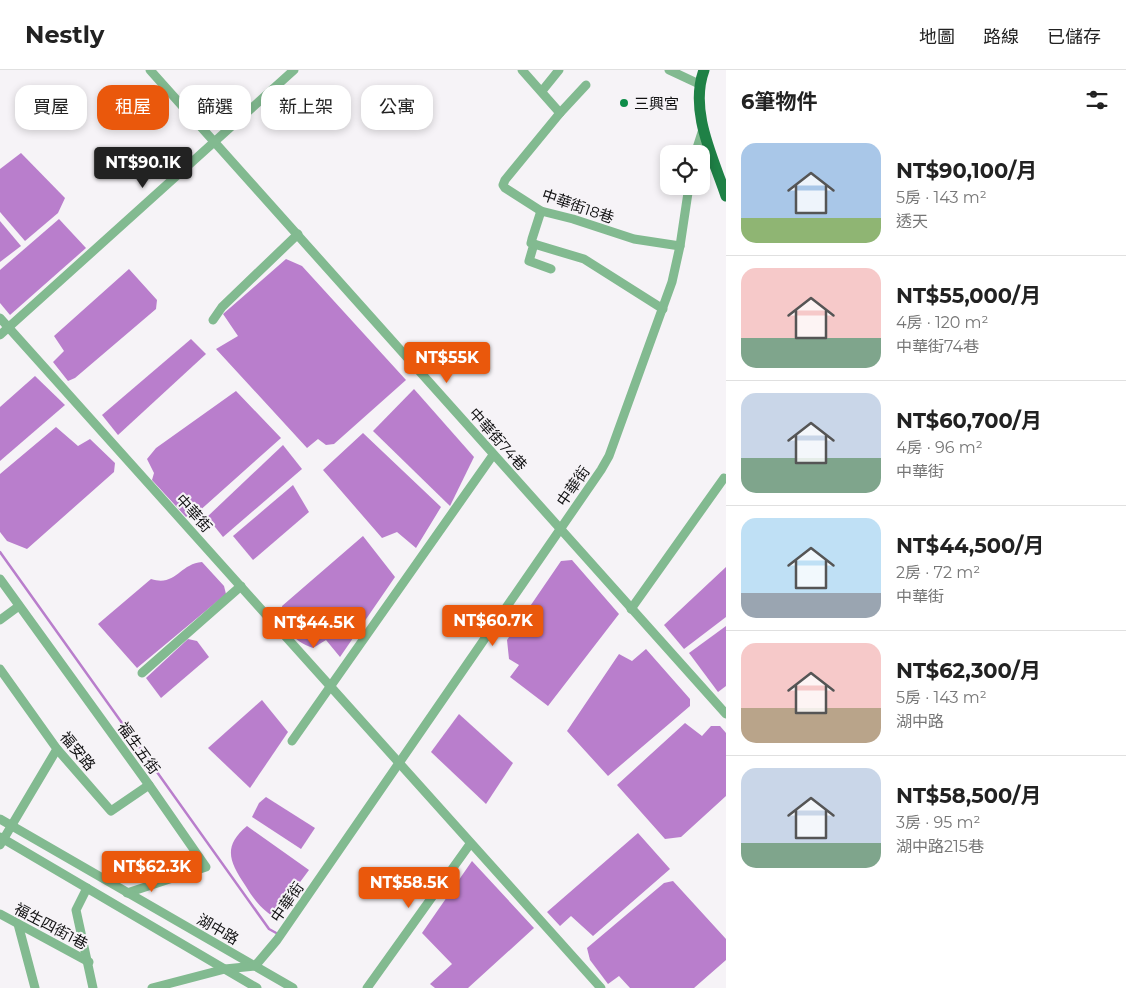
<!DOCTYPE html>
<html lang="zh-TW">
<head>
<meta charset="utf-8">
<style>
	body { margin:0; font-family:Montserrat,"Noto Sans TC",sans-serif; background:#f2f2f2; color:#222; height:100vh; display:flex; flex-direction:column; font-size:19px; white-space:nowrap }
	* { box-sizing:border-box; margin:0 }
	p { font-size:16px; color:#767676 }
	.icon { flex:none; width:28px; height:28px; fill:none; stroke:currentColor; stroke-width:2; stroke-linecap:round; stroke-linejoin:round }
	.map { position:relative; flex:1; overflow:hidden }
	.sheet { display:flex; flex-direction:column; background:#fff; width:400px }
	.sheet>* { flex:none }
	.banner { position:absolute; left:15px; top:15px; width:475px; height:45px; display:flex; gap:10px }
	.fabs { position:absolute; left:660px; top:75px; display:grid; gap:10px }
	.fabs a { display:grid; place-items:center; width:50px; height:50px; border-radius:10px; background:#fff; box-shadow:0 2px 8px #0003; font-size:25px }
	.price { position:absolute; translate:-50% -42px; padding:0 11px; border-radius:5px; background:#ea580c; color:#fff; font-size:16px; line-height:32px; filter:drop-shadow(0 1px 2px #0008) }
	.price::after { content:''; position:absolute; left:50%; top:30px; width:15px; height:11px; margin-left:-8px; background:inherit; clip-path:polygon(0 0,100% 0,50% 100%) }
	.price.active { background:#222; color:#fff }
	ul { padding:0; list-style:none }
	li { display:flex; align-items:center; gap:15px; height:125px; padding:0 15px }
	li+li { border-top:1px solid #e0e0e0 }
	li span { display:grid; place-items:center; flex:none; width:140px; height:100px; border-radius:15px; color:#555 }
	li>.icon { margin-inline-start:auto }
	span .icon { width:60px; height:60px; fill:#fffc; stroke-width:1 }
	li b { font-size:21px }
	h2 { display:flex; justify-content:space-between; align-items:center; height:60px; padding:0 15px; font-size:21px }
	.pill { padding:0 18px; border-radius:15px; background:#fff; box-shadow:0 2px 8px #0003; font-size:18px; line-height:45px }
	.pill.active { background:#ea580c; color:#fff }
	header { display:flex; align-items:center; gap:30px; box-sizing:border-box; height:70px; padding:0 25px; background:#fff; border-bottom:1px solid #e0e0e0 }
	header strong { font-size:24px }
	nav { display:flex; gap:28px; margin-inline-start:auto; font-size:18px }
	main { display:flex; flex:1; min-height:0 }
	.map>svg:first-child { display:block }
	.water { fill:#b97ecc }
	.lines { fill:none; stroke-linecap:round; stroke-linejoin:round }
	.stream { stroke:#b97ecc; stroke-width:2.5 }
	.minor { stroke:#82ba90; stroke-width:9 }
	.major { stroke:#1f8146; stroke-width:11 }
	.poi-dot { fill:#0d8c48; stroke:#f6f3f7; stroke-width:2 }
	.labels { text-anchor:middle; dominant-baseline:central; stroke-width:4; stroke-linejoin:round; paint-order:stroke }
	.poi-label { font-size:15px; fill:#121213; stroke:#f6f3f7; text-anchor:start }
	.street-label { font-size:15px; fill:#121213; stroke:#f6f3f7 }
</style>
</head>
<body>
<header>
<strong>Nestly</strong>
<nav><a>地圖</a><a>路線</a><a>已儲存</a></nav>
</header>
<main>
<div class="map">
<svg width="726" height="918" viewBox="0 0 726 918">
	<rect width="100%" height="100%" fill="#f6f3f7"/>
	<g class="water">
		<path d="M 21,83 L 65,128 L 58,143 L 25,171 L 0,142 L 0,99 Z"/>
		<path d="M 59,149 L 86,178 L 10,245 L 0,233 L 0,200 Z"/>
		<path d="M 0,151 L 21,176 L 0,192 Z"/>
		<path d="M 286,189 L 302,196 L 406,310 L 334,374 L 326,375 L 318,369 L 307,378 L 216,279 L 238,266 L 223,244 Z"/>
		<path d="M 129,199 L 157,230 L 156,239 L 75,308 L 68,311 L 53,292 L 64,281 L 54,266 Z"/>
		<path d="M 191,269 L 206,284 L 118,365 L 102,345 Z"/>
		<path d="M 35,306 L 65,335 L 0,391 L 0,337 Z"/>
		<path d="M 414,319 L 474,387 L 450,436 L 373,361 Z"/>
		<path d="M 236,321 L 281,368 L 197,443 L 186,447 L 152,410 L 154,403 L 147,389 L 156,378 Z"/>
		<path d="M 56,357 L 78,376 L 90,369 L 115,393 L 114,402 L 27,479 L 7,471 L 0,462 L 0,404 Z"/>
		<path d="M 363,363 L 441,437 L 416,478 L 397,462 L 382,468 L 323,400 Z"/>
		<path d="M 283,375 L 302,399 L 223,467 L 207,447 Z"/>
		<path d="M 293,415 L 309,442 L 253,490 L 233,466 Z"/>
		<path d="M 363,466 L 395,507 L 340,587 L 326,570 L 313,578 C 292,571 284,557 282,536 Z"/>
		<path d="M 572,490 L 619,544 L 548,636 L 510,607 L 519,595 L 509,589 L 507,570 L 561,491 Z"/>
		<path d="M 202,492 L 224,516 L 226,524 L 137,598 L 98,554 L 151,509 C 176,517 179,494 202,492 Z"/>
		<path d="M 726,497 L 726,547 L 684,579 L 664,555 Z"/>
		<path d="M 726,556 L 726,616 L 718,622 L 689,583 Z"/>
		<path d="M 188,569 L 197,571 L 209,587 L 161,628 L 146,608 Z"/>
		<path d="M 646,579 L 690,629 L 690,636 L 608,706 L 567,661 L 619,584 L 632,591 Z"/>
		<path d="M 262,630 L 288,662 L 250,718 L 208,678 Z"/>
		<path d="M 459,644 L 513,693 L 486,734 L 431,682 Z"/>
		<path d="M 685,653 L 702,666 L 711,656 L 720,656 L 726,663 L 726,726 L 681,767 L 665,769 L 617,715 Z"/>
		<path d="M 266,727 L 315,758 L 301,779 L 252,747 L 259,733 Z"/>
		<path d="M 247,756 L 309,800 L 274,847 C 260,838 253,828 245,815 C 230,792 222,777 247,756 Z"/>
		<path d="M 638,763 L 670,799 L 593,866 L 571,846 L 560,856 L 547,842 Z"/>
		<path d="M 472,791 L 534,858 L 468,918 L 435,918 L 430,914 L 452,894 L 422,863 Z"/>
		<path d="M 673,811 L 726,869 L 726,890 L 694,918 L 630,918 L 619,906 L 608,914 L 590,890 L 587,878 L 664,813 Z"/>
	</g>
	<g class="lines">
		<path class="stream" d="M 0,482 L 269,859 L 278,864"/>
		<g class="minor">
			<path d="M 150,0 L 726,644"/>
			<path d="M 522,0 L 560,43"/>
			<path d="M 669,0 L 699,14"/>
			<path d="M 586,15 L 560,43 L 505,110 L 503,115 L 505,118 L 541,141 L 573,149 L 634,169 L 680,176"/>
			<path d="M 542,21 L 559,0"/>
			<path d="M 695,84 L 703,59"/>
			<path d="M 541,141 L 532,169 L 531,173 L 534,174 L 529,191 L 551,199"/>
			<path d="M 534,174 L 584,189 L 663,239"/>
			<path d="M 0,248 L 601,918"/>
			<path d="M 213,250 L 222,237 L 298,164"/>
			<path d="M 0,265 L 294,0"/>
			<path d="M 0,509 L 149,715 L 206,797 L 127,823"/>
			<path d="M 631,539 L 724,408"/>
			<path d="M 0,550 L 19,536"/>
			<path d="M 0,599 L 57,679 L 111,741 L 149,715"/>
			<path d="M 142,603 L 241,516"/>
			<path d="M 292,671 L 493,385"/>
			<path d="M 0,749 L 293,918"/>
			<path d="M 0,767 L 257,918"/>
			<path d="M 0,775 L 57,679"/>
			<path d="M 87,818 L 76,840 L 93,918"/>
			<path d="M 0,844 L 89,892"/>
			<path d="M 18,854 L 35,918"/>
			<path d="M 152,918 L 225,899 L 255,896 L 277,870 L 601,400 L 609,386 L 672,212 L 680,176 L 689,116"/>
			<path d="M 367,918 L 470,774"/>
		</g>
		<path class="major" d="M 704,0 C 689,41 713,87 726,126"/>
	</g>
	<circle class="poi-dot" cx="624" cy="33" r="5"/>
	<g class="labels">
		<g class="poi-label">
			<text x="634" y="33">三興宮</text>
		</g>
		<g class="street-label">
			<text transform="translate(578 136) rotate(19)">中華街18巷</text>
			<text transform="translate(498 369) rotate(48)">中華街74巷</text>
			<text transform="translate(573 416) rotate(-55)">中華街</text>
			<text transform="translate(194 443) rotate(48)">中華街</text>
			<text transform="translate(139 678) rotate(54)">福生五街</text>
			<text transform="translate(78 681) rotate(50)">福安路</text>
			<text transform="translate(287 832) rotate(-55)">中華街</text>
			<text transform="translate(51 856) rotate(28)">福生四街1巷</text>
			<text transform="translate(218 859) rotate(30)">湖中路</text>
		</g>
	</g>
</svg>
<div class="fabs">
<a><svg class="icon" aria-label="locate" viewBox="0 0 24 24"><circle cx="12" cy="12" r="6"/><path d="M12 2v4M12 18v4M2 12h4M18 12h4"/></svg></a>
</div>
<b class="price active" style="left:143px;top:119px">NT$90.1K</b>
<b class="price" style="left:447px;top:314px">NT$55K</b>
<b class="price" style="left:493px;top:577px">NT$60.7K</b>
<b class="price" style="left:314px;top:579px">NT$44.5K</b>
<b class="price" style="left:152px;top:823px">NT$62.3K</b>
<b class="price" style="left:409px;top:839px">NT$58.5K</b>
<div class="banner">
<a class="pill">買屋</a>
<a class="pill active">租屋</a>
<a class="pill">篩選</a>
<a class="pill">新上架</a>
<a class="pill">公寓</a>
</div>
</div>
<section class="sheet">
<h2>6筆物件<svg class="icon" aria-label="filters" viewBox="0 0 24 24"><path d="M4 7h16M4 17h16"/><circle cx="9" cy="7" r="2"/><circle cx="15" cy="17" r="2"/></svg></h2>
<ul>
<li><span style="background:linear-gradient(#a9c7e8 75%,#8fb573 0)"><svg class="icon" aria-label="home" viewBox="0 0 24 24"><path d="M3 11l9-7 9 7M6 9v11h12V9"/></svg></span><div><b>NT$90,100/月</b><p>5房 · 143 m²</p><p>透天</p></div></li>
<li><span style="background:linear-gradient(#f6c9c9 70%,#7fa58c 0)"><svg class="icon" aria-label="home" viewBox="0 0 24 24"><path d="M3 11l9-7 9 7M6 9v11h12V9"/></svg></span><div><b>NT$55,000/月</b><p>4房 · 120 m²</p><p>中華街74巷</p></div></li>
<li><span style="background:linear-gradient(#c9d6e8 65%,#7fa58c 0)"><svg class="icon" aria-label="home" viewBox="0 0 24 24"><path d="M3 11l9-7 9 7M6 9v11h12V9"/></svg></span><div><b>NT$60,700/月</b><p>4房 · 96 m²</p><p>中華街</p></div></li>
<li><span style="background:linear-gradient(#bfe0f5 75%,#9aa5b1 0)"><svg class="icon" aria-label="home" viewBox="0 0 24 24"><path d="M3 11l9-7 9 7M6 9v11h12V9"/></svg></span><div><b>NT$44,500/月</b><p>2房 · 72 m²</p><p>中華街</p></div></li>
<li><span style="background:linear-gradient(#f6c9c9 65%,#b9a48a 0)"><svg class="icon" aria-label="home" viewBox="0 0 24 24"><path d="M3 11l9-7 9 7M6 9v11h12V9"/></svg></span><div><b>NT$62,300/月</b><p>5房 · 143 m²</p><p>湖中路</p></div></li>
<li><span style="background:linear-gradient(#c9d6e8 75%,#7fa58c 0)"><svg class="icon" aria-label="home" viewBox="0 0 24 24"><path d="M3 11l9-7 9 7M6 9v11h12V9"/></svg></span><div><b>NT$58,500/月</b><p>3房 · 95 m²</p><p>湖中路215巷</p></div></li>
</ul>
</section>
</main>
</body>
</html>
